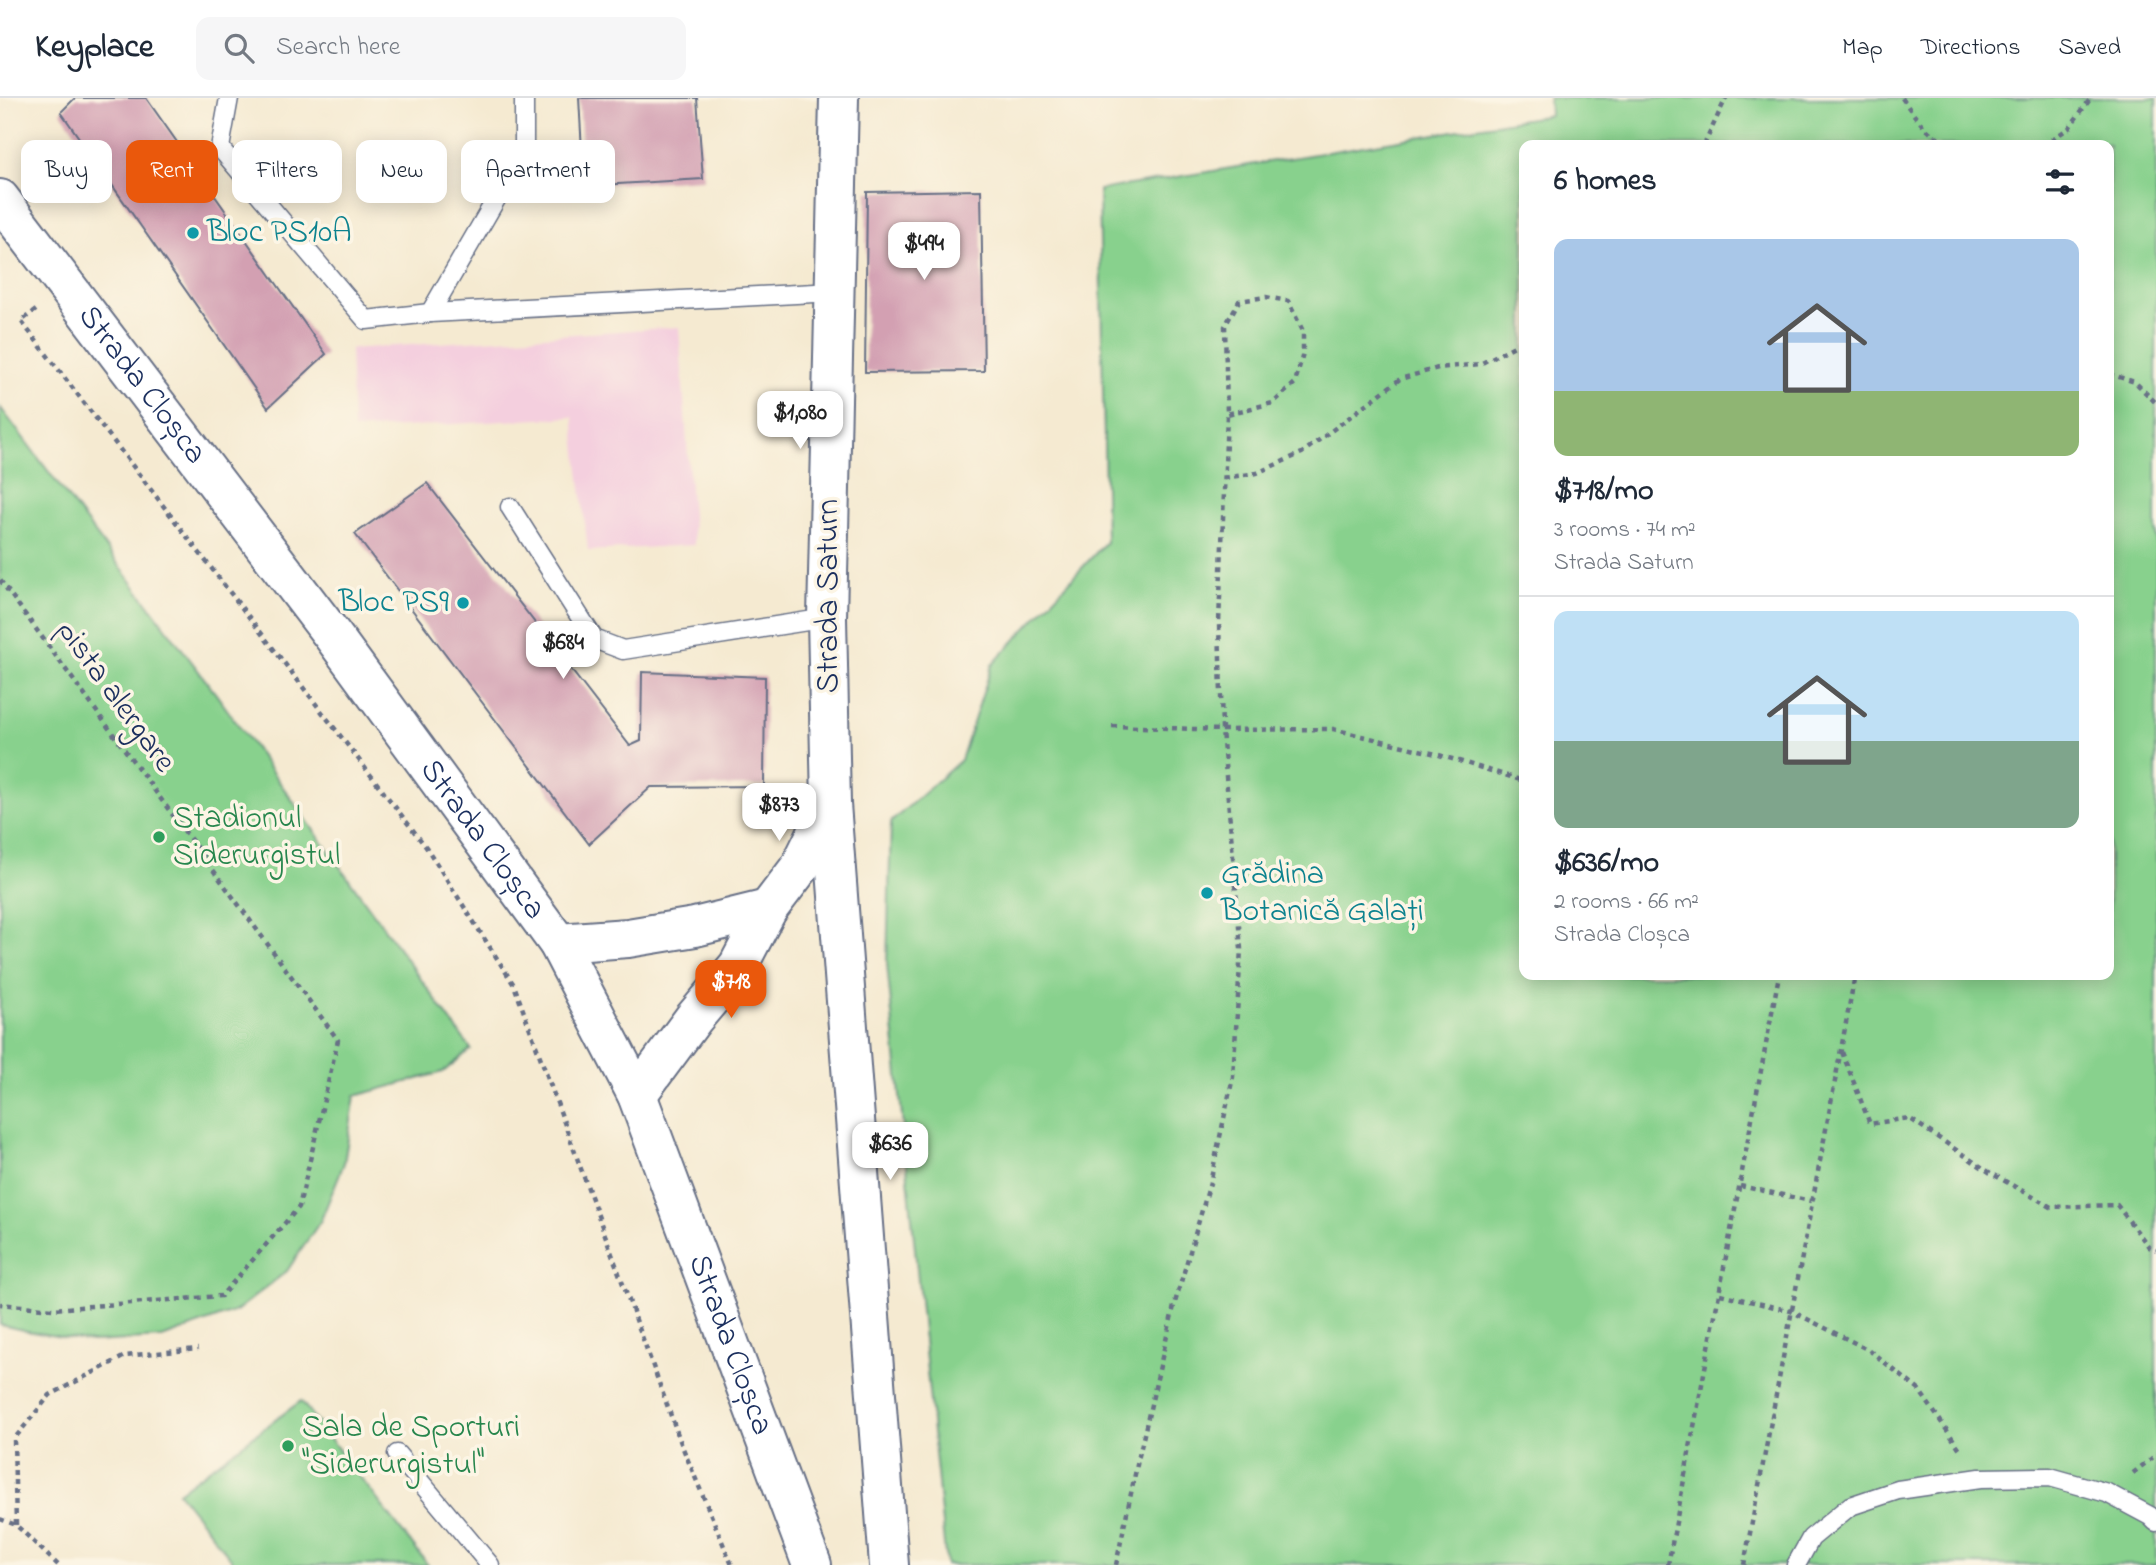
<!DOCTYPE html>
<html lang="en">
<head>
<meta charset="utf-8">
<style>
	body { margin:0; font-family:"Indie Flower",sans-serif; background:#f6f6f7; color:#1f2937; height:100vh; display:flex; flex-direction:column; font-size:26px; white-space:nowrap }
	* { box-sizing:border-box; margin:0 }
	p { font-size:23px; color:#747a83 }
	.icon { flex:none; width:38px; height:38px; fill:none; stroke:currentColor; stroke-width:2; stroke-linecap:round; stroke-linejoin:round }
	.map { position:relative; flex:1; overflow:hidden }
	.sheet { position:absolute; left:1519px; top:42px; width:595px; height:840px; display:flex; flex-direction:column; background:#fff; border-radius:14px; box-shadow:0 4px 18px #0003 }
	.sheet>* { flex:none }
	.hud { position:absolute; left:21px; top:42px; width:665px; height:63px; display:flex; gap:14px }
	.price { position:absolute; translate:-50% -60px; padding:0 16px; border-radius:14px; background:#fff; color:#222; font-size:23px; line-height:46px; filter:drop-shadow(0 2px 4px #0008) }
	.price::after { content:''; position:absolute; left:50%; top:42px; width:21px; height:16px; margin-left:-10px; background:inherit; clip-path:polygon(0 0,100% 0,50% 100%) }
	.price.current { background:#ea580c; color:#fff }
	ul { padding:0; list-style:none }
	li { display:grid; align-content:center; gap:14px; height:371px; padding:0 35px }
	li+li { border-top:2px solid #e0e1e3 }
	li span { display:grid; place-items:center; height:217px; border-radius:14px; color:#555 }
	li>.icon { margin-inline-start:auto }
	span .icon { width:126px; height:126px; fill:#fffc; stroke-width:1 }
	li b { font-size:30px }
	h2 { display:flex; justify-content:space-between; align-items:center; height:84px; padding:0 35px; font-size:30px }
	.chip { padding:0 24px; border-radius:14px; background:#fff; box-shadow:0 4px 18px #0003; font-size:24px; line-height:63px }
	.chip.current { background:#ea580c; color:#fff }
	header { display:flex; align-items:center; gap:42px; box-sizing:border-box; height:98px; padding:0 35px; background:#fff; border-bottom:2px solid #e0e1e3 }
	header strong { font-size:33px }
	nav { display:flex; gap:38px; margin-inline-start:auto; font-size:24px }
	.search { width:490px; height:63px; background:#f6f6f7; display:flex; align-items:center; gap:18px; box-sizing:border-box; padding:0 24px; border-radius:14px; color:#747a83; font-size:26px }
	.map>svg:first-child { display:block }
	.built { fill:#f4cfde }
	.green { fill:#88d18d; stroke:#528076; stroke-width:2; fill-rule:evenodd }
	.building { fill:#d3a0b2 }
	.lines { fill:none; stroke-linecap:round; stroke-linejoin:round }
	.service-casing { stroke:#677086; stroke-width:21 }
	.tertiary-casing { stroke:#677086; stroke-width:42 }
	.primary-casing { stroke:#677086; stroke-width:42 }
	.path { stroke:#677086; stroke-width:4.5; stroke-dasharray:5 5; stroke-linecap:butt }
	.service { stroke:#fff; stroke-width:18 }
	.tertiary { stroke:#fff; stroke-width:38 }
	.primary { stroke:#fff; stroke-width:38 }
	.culture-dot { fill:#0f9aa8; stroke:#fcf5e5; stroke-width:2.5 }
	.leisure-dot { fill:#2e9e5b; stroke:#fcf5e5; stroke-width:2.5 }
	.labels { text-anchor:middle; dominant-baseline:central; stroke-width:7; stroke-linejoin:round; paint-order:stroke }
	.culture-label { font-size:32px; fill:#0d838f; stroke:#fcf5e5; text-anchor:start }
	.street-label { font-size:32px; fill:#1b2f5e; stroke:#fcf5e5 }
	.leisure-label { font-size:32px; fill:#27864d; stroke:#fcf5e5; text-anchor:start }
</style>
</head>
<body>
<header>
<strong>Keyplace</strong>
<div class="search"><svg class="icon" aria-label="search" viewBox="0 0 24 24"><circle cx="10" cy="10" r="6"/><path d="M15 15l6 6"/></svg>Search here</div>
<nav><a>Map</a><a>Directions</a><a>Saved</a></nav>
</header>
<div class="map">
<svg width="2156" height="1467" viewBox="0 0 2156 1467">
	<rect width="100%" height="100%" fill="#fcf5e5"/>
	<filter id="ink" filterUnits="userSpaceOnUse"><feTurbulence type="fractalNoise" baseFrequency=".0143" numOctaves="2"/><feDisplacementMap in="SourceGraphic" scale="14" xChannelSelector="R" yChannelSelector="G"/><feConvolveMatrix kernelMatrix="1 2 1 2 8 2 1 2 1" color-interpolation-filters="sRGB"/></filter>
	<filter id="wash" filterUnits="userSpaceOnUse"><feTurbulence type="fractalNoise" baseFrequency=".00686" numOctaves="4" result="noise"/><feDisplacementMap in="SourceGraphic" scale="28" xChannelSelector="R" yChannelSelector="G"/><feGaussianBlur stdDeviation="1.57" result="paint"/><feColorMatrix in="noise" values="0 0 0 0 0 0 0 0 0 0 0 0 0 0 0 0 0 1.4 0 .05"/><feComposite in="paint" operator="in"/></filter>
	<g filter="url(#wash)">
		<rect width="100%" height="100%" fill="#f5ead1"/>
		<path class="built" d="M 679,229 L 694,447 L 588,453 L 573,319 L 353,332 L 350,251 Z"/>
		<g class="green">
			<path d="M 1549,0 L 2156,0 L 2156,1467 L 946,1467 L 887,866 L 891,724 L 961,662 L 992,567 L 1106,444 L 1099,92 L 1550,17 ZM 1524,47 L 2109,47 L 2109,877 L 1524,877 Z"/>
			<path d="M 0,309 L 216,596 L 471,951 L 443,974 L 355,998 L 344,1065 L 321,1122 L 287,1173 L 236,1213 L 162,1240 L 92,1244 L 32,1234 L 0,1227 Z"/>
			<path d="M 301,1303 L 428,1467 L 236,1467 L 178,1394 Z"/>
		</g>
		<g id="blocks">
			<g class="building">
				<path d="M 75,0 L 146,0 L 326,256 L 268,310 L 61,14 Z"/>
				<path d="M 579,0 L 697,0 L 703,81 L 584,88 Z"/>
				<path d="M 981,92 L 984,273 L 865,274 L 867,94 Z"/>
				<path d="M 427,385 L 630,648 L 641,643 L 642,574 L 765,579 L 764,688 L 651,689 L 589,746 L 355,436 Z"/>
			</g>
		</g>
	</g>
	<g filter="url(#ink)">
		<use href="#blocks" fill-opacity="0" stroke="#677086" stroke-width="2"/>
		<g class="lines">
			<defs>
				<g id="service">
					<path d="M 229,0 L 220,50 L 366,222 L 430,215 L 834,194"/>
					<path d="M 430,215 L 524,53 L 524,0"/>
					<path d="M 510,409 L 594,541 L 623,552 L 827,520"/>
					<path d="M 397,1356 L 490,1467"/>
					<path d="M 1796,1467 L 1811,1440 L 1850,1408 L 1898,1392 L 1980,1380 L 2050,1379 L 2107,1395 L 2150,1418 L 2156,1424"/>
				</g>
				<g id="tertiary">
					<path d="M 839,0 L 827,520 L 831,706 L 889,1467"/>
					<path d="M 558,845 L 628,840 L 695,829 L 768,811"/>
					<path d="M 637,997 L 694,920 L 738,868 L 768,811 L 800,769 L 830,708"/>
				</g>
				<g id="primary">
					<path id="s1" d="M 0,101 L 333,538 L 558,845 L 637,997 L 812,1467"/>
				</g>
			</defs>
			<use href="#service" class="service-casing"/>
			<use href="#tertiary" class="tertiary-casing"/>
			<use href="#primary" class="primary-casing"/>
			<g class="path">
				<path d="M 1902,0 C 1915,19 1929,39 1951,47"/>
				<path d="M 1704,47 L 1726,0"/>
				<path d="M 2043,47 L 2069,30 L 2091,0"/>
				<path d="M 36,212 L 21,223 L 426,749 L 514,887 L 682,1348 L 732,1467"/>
				<path d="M 2109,276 L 2135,284 L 2156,305"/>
				<path d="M 1224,380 L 1257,375 L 1302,355 L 1400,281 L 1438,270 L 1480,266 L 1524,243"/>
				<path d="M 0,482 L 338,942 L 299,1109 L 221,1198 L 53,1211 L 0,1206"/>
				<path d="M 1112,628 L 1222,632 L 1333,631 L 1436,656 L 1524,683"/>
				<path d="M 1842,954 L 1870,1026 L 1909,1020 L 1989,1074 L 2051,1109 L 2117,1107 L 2149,1149 L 2156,1152"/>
				<path d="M 1740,1088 L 1811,1103"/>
				<path d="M 1720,1196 L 1791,1213 L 1869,1252 L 1919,1292 L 1962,1354"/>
				<path d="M 2133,1375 L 2156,1357"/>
				<path d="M 0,1421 L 16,1427 L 58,1467"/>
				<path d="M 16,1427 L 14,1341 L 50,1297 L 125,1258 L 198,1251"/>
				<path d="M 1116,1467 L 1138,1362 L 1174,1208 L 1210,1085 L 1233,979 L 1241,851 L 1222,632 L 1219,525 L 1227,316 L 1225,228 L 1239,203 L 1266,199 L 1288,203 L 1303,233 L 1303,255 L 1295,285 L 1273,305 L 1227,316"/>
				<path d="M 1668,1467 L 1779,877"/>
				<path d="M 1744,1467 L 1855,877"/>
			</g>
			<use href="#service" class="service"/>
			<use href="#tertiary" class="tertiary"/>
			<use href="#primary" class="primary"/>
		</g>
	</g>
	<g class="culture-dot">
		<circle cx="193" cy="135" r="7"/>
		<circle cx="463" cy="505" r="7"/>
		<circle cx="1207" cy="795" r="7"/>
	</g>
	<g class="leisure-dot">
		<circle cx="159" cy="739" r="7"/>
		<circle cx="288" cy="1348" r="7"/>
	</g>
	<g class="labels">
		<g class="culture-label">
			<text x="207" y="135">Bloc PS10A</text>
			<text x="449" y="505" text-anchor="end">Bloc PS9</text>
			<text x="1221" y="777">Grădina<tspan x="1221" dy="37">Botanică Galați</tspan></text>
		</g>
		<g class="street-label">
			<text stroke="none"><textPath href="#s1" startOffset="234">Strada Cloșca</textPath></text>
			<text transform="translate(829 498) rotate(-90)">Strada Saturn</text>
			<text transform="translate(115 599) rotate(54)">pista alergare</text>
			<text stroke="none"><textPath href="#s1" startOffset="802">Strada Cloșca</textPath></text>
			<text stroke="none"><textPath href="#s1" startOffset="1368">Strada Cloșca</textPath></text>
		</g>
		<g class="leisure-label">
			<text x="173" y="721">Stadionul<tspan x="173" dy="37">Siderurgistul</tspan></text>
			<text x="302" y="1330">Sala de Sporturi<tspan x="302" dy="37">"Siderurgistul"</tspan></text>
		</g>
	</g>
</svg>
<b class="price" style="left:924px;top:184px">$494</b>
<b class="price" style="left:800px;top:353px">$1,080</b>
<b class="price" style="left:563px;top:583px">$684</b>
<b class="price" style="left:779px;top:745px">$873</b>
<b class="price current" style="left:731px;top:922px">$718</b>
<b class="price" style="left:890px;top:1084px">$636</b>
<div class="hud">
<a class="chip">Buy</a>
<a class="chip current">Rent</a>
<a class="chip">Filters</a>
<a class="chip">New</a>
<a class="chip">Apartment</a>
</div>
<section class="sheet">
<h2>6 homes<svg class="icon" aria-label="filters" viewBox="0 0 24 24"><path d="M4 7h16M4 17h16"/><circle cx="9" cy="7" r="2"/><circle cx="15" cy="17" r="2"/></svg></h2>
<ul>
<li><span style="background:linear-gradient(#a9c7e8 70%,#8fb573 0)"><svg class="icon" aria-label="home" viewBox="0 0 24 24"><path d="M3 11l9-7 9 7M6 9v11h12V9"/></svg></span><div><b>$718/mo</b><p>3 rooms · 74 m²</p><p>Strada Saturn</p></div></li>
<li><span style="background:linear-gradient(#bfe0f5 60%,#7fa58c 0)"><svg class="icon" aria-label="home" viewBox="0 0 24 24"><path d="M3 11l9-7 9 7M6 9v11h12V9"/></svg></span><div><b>$636/mo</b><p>2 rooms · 66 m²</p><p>Strada Cloșca</p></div></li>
</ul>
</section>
</div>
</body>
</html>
